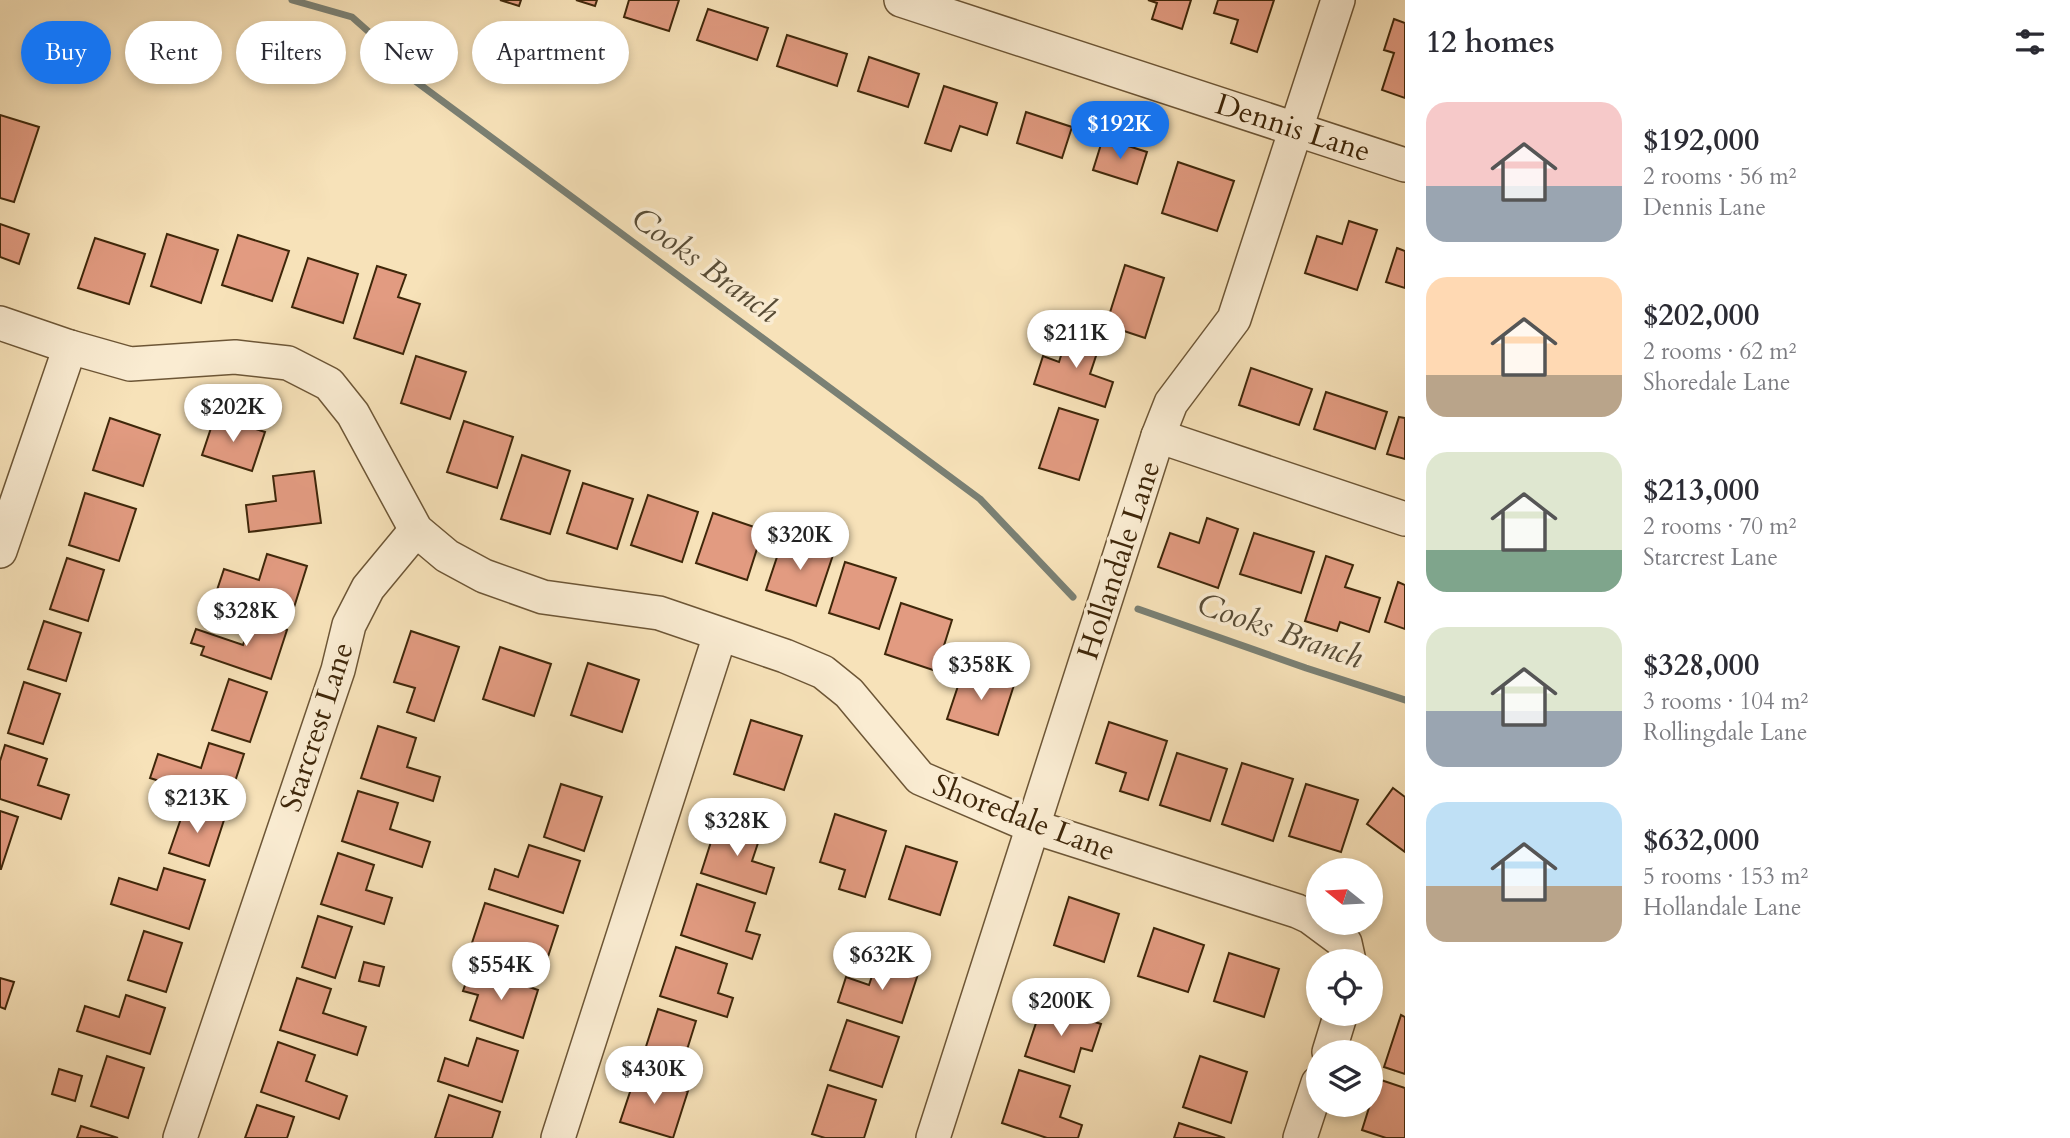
<!DOCTYPE html>
<html lang="en">
<head>
<meta charset="utf-8">
<style>
	body { margin:0; font-family:Cardo,serif; background:#f7f7f7; color:#2b2b33; height:100vh; display:flex; flex-direction:column; font-size:26px; white-space:nowrap }
	* { box-sizing:border-box; margin:0 }
	p { font-size:23px; color:#7c7c81 }
	.icon { flex:none; width:38px; height:38px; fill:none; stroke:currentColor; stroke-width:2; stroke-linecap:round; stroke-linejoin:round }
	.map { position:relative; flex:1; overflow:hidden }
	.drawer { display:flex; flex-direction:column; background:#fff; width:665px }
	.drawer>* { flex:none }
	.banner { position:absolute; left:21px; top:21px; width:665px; height:63px; display:flex; gap:14px }
	.needle { width:46px; rotate:288deg }
	.controls { position:absolute; left:1306px; top:858px; display:grid; gap:14px }
	.controls a { display:grid; place-items:center; width:77px; height:77px; border-radius:50%; background:#fff; box-shadow:0 4px 10px #0003; font-size:35px }
	.price { position:absolute; translate:-50% -60px; padding:0 16px; border-radius:24px; background:#fff; color:#222; font-size:23px; line-height:46px; filter:drop-shadow(0 2px 4px #0008) }
	.price::after { content:''; position:absolute; left:50%; top:42px; width:21px; height:16px; margin-left:-10px; background:inherit; clip-path:polygon(0 0,100% 0,50% 100%) }
	.price.on { background:#1a73e8; color:#fff }
	ul { padding:0; list-style:none }
	li { display:flex; align-items:center; gap:21px; height:175px; padding:0 21px }
	li span { display:grid; place-items:center; flex:none; width:196px; height:140px; border-radius:21px; color:#555 }
	li>.icon { margin-inline-start:auto }
	span .icon { width:84px; height:84px; fill:#fffc; stroke-width:1 }
	li b { font-size:30px }
	h2 { display:flex; justify-content:space-between; align-items:center; height:84px; padding:0 21px; font-size:30px }
	.pill { padding:0 24px; border-radius:32px; background:#fff; box-shadow:0 4px 10px #0003; font-size:24px; line-height:63px }
	.pill.on { background:#1a73e8; color:#fff }
	main { display:flex; flex:1; min-height:0 }
	.map>svg:first-child { display:block }
	.lines { fill:none; stroke-linecap:round; stroke-linejoin:round }
	.stream { stroke:#7a8074; stroke-width:7 }
	.building { fill:#e29b81; stroke:#3f270a; stroke-width:2 }
	.minor-casing { stroke:#6d5636; stroke-width:36 }
	.minor { stroke:#faecd2; stroke-width:33 }
	.labels { text-anchor:middle; dominant-baseline:central; stroke-width:7; stroke-linejoin:round; paint-order:stroke }
	.street-label { font-size:30px; fill:#3f270a; stroke:#faecd2 }
	.water-label { font-size:32px; font-style:italic; fill:#584c36; stroke:#faecd2 }
</style>
</head>
<body>
<main>
<div class="map">
<svg width="1405" height="1138" viewBox="0 0 1405 1138">
	<rect width="100%" height="100%" fill="#f7e2b9"/>
	<filter id="stains"><feTurbulence type="fractalNoise" baseFrequency=".00286" numOctaves="4"/><feColorMatrix values="0 0 0 0 .2 0 0 0 0 .09 0 0 0 0 .02 0 0 0 .5 -.17"/></filter>
	<radialGradient id="worn" r=".72"><stop offset=".6" stop-color="#630" stop-opacity="0"/><stop offset="1" stop-color="#630" stop-opacity=".3"/></radialGradient>
	<g class="lines">
		<g class="stream">
			<path d="M 292,0 L 352,17 L 378,40 L 399,69 L 980,499 L 1073,597"/>
			<path d="M 1138,609 L 1306,668 L 1405,700"/>
		</g>
	</g>
	<g class="building">
		<path d="M 500,0 L 521,0 L 519,6 Z"/>
		<path d="M 576,0 L 597,0 L 595,6 Z"/>
		<path d="M 629,0 L 679,0 L 669,31 L 624,17 Z"/>
		<path d="M 1148,0 L 1191,0 L 1182,29 L 1152,19 L 1157,3 Z"/>
		<path d="M 1218,0 L 1274,0 L 1257,52 L 1231,43 L 1238,20 L 1214,13 Z"/>
		<path d="M 708,9 L 768,28 L 757,60 L 697,40 Z"/>
		<path d="M 1394,19 L 1405,23 L 1405,98 L 1382,90 L 1394,53 L 1384,50 Z"/>
		<path d="M 787,35 L 847,54 L 837,86 L 777,66 Z"/>
		<path d="M 869,57 L 919,74 L 908,107 L 858,91 Z"/>
		<path d="M 944,86 L 997,103 L 987,135 L 960,126 L 951,151 L 925,143 Z"/>
		<path d="M 1026,112 L 1072,127 L 1062,158 L 1017,143 Z"/>
		<path d="M 0,115 L 39,127 L 14,202 L 0,198 Z"/>
		<path d="M 1103,138 L 1147,152 L 1137,184 L 1093,170 Z"/>
		<path d="M 1178,162 L 1234,181 L 1217,231 L 1162,213 Z"/>
		<path d="M 1349,221 L 1377,230 L 1357,290 L 1305,273 L 1317,236 L 1342,244 Z"/>
		<path d="M 0,224 L 29,234 L 19,264 L 0,257 Z"/>
		<path d="M 167,234 L 218,250 L 201,303 L 151,286 Z"/>
		<path d="M 238,235 L 289,251 L 272,301 L 222,285 Z"/>
		<path d="M 95,238 L 145,254 L 129,304 L 78,288 Z"/>
		<path d="M 1397,248 L 1405,251 L 1405,288 L 1386,282 Z"/>
		<path d="M 308,258 L 358,274 L 343,323 L 292,307 Z"/>
		<path d="M 1125,265 L 1164,278 L 1145,338 L 1106,325 Z"/>
		<path d="M 377,266 L 406,275 L 398,297 L 420,304 L 403,354 L 354,338 Z"/>
		<path d="M 1070,327 L 1102,338 L 1090,374 L 1113,382 L 1105,407 L 1034,384 L 1043,356 L 1059,362 Z"/>
		<path d="M 416,356 L 466,372 L 450,419 L 401,403 Z"/>
		<path d="M 1251,368 L 1312,389 L 1299,425 L 1239,405 Z"/>
		<path d="M 1326,392 L 1387,412 L 1375,449 L 1314,429 Z"/>
		<path d="M 1059,408 L 1098,420 L 1079,480 L 1039,468 Z"/>
		<path d="M 215,416 L 265,432 L 252,471 L 202,455 Z"/>
		<path d="M 1399,417 L 1405,418 L 1405,459 L 1387,454 Z"/>
		<path d="M 110,418 L 160,435 L 143,486 L 93,470 Z"/>
		<path d="M 464,421 L 513,437 L 497,488 L 447,472 Z"/>
		<path d="M 522,455 L 570,471 L 550,534 L 501,519 Z"/>
		<path d="M 314,471 L 321,523 L 249,532 L 246,505 L 276,501 L 273,476 Z"/>
		<path d="M 583,483 L 633,499 L 617,549 L 567,533 Z"/>
		<path d="M 85,493 L 136,509 L 119,561 L 69,545 Z"/>
		<path d="M 648,495 L 698,512 L 682,562 L 631,545 Z"/>
		<path d="M 713,513 L 763,530 L 747,580 L 696,563 Z"/>
		<path d="M 1207,518 L 1238,529 L 1218,588 L 1158,567 L 1170,533 L 1199,543 Z"/>
		<path d="M 1254,533 L 1314,552 L 1301,593 L 1240,574 Z"/>
		<path d="M 783,539 L 833,555 L 816,606 L 766,590 Z"/>
		<path d="M 267,554 L 307,566 L 291,617 L 216,593 L 224,569 L 259,580 Z"/>
		<path d="M 1326,556 L 1353,565 L 1345,587 L 1380,598 L 1369,632 L 1340,622 L 1337,631 L 1305,621 Z"/>
		<path d="M 67,558 L 104,570 L 88,621 L 50,609 Z"/>
		<path d="M 845,562 L 896,578 L 879,629 L 829,613 Z"/>
		<path d="M 1398,582 L 1405,585 L 1405,629 L 1385,622 Z"/>
		<path d="M 901,603 L 952,620 L 936,671 L 885,654 Z"/>
		<path d="M 252,618 L 287,630 L 271,679 L 201,655 L 204,647 L 191,643 L 196,629 L 243,645 Z"/>
		<path d="M 44,621 L 81,633 L 66,681 L 28,669 Z"/>
		<path d="M 411,631 L 459,647 L 434,721 L 407,712 L 415,688 L 394,682 Z"/>
		<path d="M 500,647 L 551,664 L 534,716 L 483,699 Z"/>
		<path d="M 588,663 L 639,680 L 622,732 L 571,715 Z"/>
		<path d="M 964,668 L 1014,685 L 998,735 L 947,719 Z"/>
		<path d="M 229,679 L 267,692 L 250,742 L 212,730 Z"/>
		<path d="M 24,682 L 60,694 L 43,744 L 8,733 Z"/>
		<path d="M 751,720 L 802,736 L 784,790 L 734,774 Z"/>
		<path d="M 1109,722 L 1167,741 L 1148,800 L 1120,791 L 1126,773 L 1096,763 Z"/>
		<path d="M 378,726 L 416,738 L 407,767 L 440,777 L 433,801 L 361,778 Z"/>
		<path d="M 209,743 L 244,754 L 228,803 L 150,778 L 158,754 L 201,768 Z"/>
		<path d="M 5,745 L 47,759 L 38,785 L 69,795 L 61,819 L 0,799 L 0,761 Z"/>
		<path d="M 1177,753 L 1227,769 L 1210,821 L 1160,805 Z"/>
		<path d="M 1242,763 L 1293,779 L 1273,841 L 1222,824 Z"/>
		<path d="M 561,784 L 602,797 L 584,851 L 544,837 Z"/>
		<path d="M 1306,784 L 1358,800 L 1341,852 L 1289,836 Z"/>
		<path d="M 1393,788 L 1405,797 L 1405,852 L 1367,824 Z"/>
		<path d="M 358,791 L 398,803 L 390,829 L 430,842 L 422,867 L 342,841 Z"/>
		<path d="M 186,804 L 225,817 L 209,866 L 169,853 Z"/>
		<path d="M 0,811 L 18,817 L 1,869 L 0,869 Z"/>
		<path d="M 835,814 L 886,831 L 865,897 L 839,889 L 845,870 L 820,862 Z"/>
		<path d="M 718,820 L 761,834 L 752,861 L 774,868 L 766,894 L 701,873 Z"/>
		<path d="M 529,845 L 580,861 L 563,913 L 489,889 L 495,869 L 518,877 Z"/>
		<path d="M 906,846 L 957,862 L 940,915 L 889,899 Z"/>
		<path d="M 338,853 L 374,865 L 366,890 L 392,898 L 384,924 L 321,904 Z"/>
		<path d="M 164,868 L 205,880 L 189,929 L 111,904 L 119,878 L 157,890 Z"/>
		<path d="M 697,884 L 755,903 L 746,931 L 760,935 L 752,959 L 681,935 Z"/>
		<path d="M 1069,897 L 1119,914 L 1104,962 L 1054,945 Z"/>
		<path d="M 485,903 L 558,926 L 542,975 L 469,952 Z"/>
		<path d="M 318,916 L 352,927 L 335,978 L 302,967 Z"/>
		<path d="M 1154,928 L 1204,945 L 1188,992 L 1138,976 Z"/>
		<path d="M 144,931 L 182,943 L 166,992 L 128,980 Z"/>
		<path d="M 676,947 L 727,964 L 718,993 L 733,998 L 727,1017 L 660,996 Z"/>
		<path d="M 1229,953 L 1279,969 L 1264,1017 L 1214,1001 Z"/>
		<path d="M 877,961 L 918,974 L 902,1023 L 838,1002 L 846,977 L 869,985 Z"/>
		<path d="M 364,962 L 384,967 L 379,986 L 359,981 Z"/>
		<path d="M 471,968 L 538,990 L 523,1038 L 470,1020 L 478,995 L 463,991 Z"/>
		<path d="M 0,978 L 14,982 L 5,1009 L 0,1007 Z"/>
		<path d="M 297,978 L 331,989 L 323,1013 L 366,1027 L 357,1055 L 280,1030 Z"/>
		<path d="M 126,995 L 165,1008 L 150,1054 L 77,1031 L 85,1006 L 119,1017 Z"/>
		<path d="M 1042,1005 L 1101,1024 L 1092,1051 L 1081,1048 L 1074,1072 L 1025,1056 Z"/>
		<path d="M 658,1009 L 696,1021 L 680,1072 L 642,1059 Z"/>
		<path d="M 1401,1015 L 1405,1017 L 1405,1074 L 1384,1067 Z"/>
		<path d="M 847,1020 L 899,1037 L 882,1087 L 830,1070 Z"/>
		<path d="M 477,1038 L 518,1051 L 502,1102 L 438,1081 L 445,1058 L 468,1066 Z"/>
		<path d="M 278,1042 L 315,1055 L 306,1081 L 347,1096 L 339,1119 L 261,1092 Z"/>
		<path d="M 107,1056 L 144,1068 L 128,1118 L 91,1106 Z"/>
		<path d="M 1200,1056 L 1247,1072 L 1231,1123 L 1183,1107 Z"/>
		<path d="M 59,1069 L 82,1076 L 75,1101 L 52,1094 Z"/>
		<path d="M 1019,1070 L 1070,1086 L 1060,1117 L 1082,1125 L 1078,1138 L 1047,1138 L 1002,1123 Z"/>
		<path d="M 636,1074 L 688,1091 L 673,1138 L 620,1122 Z"/>
		<path d="M 1378,1079 L 1405,1088 L 1405,1138 L 1386,1138 L 1362,1130 Z"/>
		<path d="M 828,1085 L 876,1100 L 864,1138 L 825,1138 L 812,1134 Z"/>
		<path d="M 449,1095 L 500,1112 L 492,1138 L 435,1138 Z"/>
		<path d="M 257,1105 L 294,1117 L 287,1138 L 245,1138 Z"/>
		<path d="M 1179,1123 L 1225,1138 L 1174,1138 Z"/>
		<path d="M 81,1126 L 118,1138 L 77,1138 Z"/>
	</g>
	<g class="lines">
		<defs>
			<g id="minor">
				<path d="M 901,0 L 1405,165"/>
				<path d="M 0,323 L 70,347 L 130,364 L 235,357 L 288,363 L 329,384 L 353,414 L 416,530 L 447,556 L 484,576 L 543,597 L 659,613 L 785,656 L 823,672 L 849,693 L 920,778 L 1034,827 L 1297,911 L 1310,917 L 1345,943 L 1349,961"/>
				<path d="M 1158,436 L 1405,519"/>
				<path d="M 0,551 L 70,347"/>
				<path d="M 1329,1052 L 1341,1013"/>
				<path d="M 180,1138 L 338,670 L 349,625 L 368,588 L 416,530"/>
				<path d="M 558,1138 L 720,635"/>
				<path d="M 933,1138 L 1158,436 L 1171,403 L 1234,319 L 1338,0"/>
				<path d="M 1300,1138 L 1318,1083"/>
			</g>
		</defs>
		<use href="#minor" class="minor-casing"/>
		<use href="#minor" class="minor"/>
	</g>
	<g class="labels">
		<g class="street-label">
			<text transform="translate(1293 128) rotate(18)">Dennis Lane</text>
			<text transform="translate(1119 560) rotate(-72)">Hollandale Lane</text>
			<text transform="translate(317 727) rotate(-72)">Starcrest Lane</text>
			<text transform="translate(1024 818) rotate(21)">Shoredale Lane</text>
		</g>
		<g class="water-label">
			<text transform="translate(705 265) rotate(36)">Cooks Branch</text>
			<text transform="translate(1280 631) rotate(19)">Cooks Branch</text>
		</g>
	</g>
	<rect width="100%" height="100%" filter="url(#stains)"/>
	<rect width="100%" height="100%" fill="url(#worn)"/>
</svg>
<div class="controls">
<a><svg class="needle" viewBox="-14 -14 28 28"><path d="M0-13l5 13h-10z" fill="#e53935"/><path d="M0 13l5-13h-10z" fill="#7c7c81"/></svg></a>
<a><svg class="icon" aria-label="locate" viewBox="0 0 24 24"><circle cx="12" cy="12" r="6"/><path d="M12 2v4M12 18v4M2 12h4M18 12h4"/></svg></a>
<a><svg class="icon" aria-label="layers" viewBox="0 0 24 24"><path d="M12 4l9 5-9 5-9-5zM3 14l9 5 9-5"/></svg></a>
</div>
<b class="price on" style="left:1120px;top:161px">$192K</b>
<b class="price" style="left:1076px;top:370px">$211K</b>
<b class="price" style="left:233px;top:444px">$202K</b>
<b class="price" style="left:800px;top:572px">$320K</b>
<b class="price" style="left:246px;top:648px">$328K</b>
<b class="price" style="left:981px;top:702px">$358K</b>
<b class="price" style="left:197px;top:835px">$213K</b>
<b class="price" style="left:737px;top:858px">$328K</b>
<b class="price" style="left:882px;top:992px">$632K</b>
<b class="price" style="left:501px;top:1002px">$554K</b>
<b class="price" style="left:1061px;top:1038px">$200K</b>
<b class="price" style="left:654px;top:1106px">$430K</b>
<div class="banner">
<a class="pill on">Buy</a>
<a class="pill">Rent</a>
<a class="pill">Filters</a>
<a class="pill">New</a>
<a class="pill">Apartment</a>
</div>
</div>
<section class="drawer">
<h2>12 homes<svg class="icon" aria-label="filters" viewBox="0 0 24 24"><path d="M4 7h16M4 17h16"/><circle cx="9" cy="7" r="2"/><circle cx="15" cy="17" r="2"/></svg></h2>
<ul>
<li><span style="background:linear-gradient(#f6c9c9 60%,#9aa5b1 0)"><svg class="icon" aria-label="home" viewBox="0 0 24 24"><path d="M3 11l9-7 9 7M6 9v11h12V9"/></svg></span><div><b>$192,000</b><p>2 rooms · 56 m²</p><p>Dennis Lane</p></div></li>
<li><span style="background:linear-gradient(#ffd9b3 70%,#b9a48a 0)"><svg class="icon" aria-label="home" viewBox="0 0 24 24"><path d="M3 11l9-7 9 7M6 9v11h12V9"/></svg></span><div><b>$202,000</b><p>2 rooms · 62 m²</p><p>Shoredale Lane</p></div></li>
<li><span style="background:linear-gradient(#dfe7d0 70%,#7fa58c 0)"><svg class="icon" aria-label="home" viewBox="0 0 24 24"><path d="M3 11l9-7 9 7M6 9v11h12V9"/></svg></span><div><b>$213,000</b><p>2 rooms · 70 m²</p><p>Starcrest Lane</p></div></li>
<li><span style="background:linear-gradient(#dfe7d0 60%,#9aa5b1 0)"><svg class="icon" aria-label="home" viewBox="0 0 24 24"><path d="M3 11l9-7 9 7M6 9v11h12V9"/></svg></span><div><b>$328,000</b><p>3 rooms · 104 m²</p><p>Rollingdale Lane</p></div></li>
<li><span style="background:linear-gradient(#bfe0f5 60%,#b9a48a 0)"><svg class="icon" aria-label="home" viewBox="0 0 24 24"><path d="M3 11l9-7 9 7M6 9v11h12V9"/></svg></span><div><b>$632,000</b><p>5 rooms · 153 m²</p><p>Hollandale Lane</p></div></li>
</ul>
</section>
</main>
</body>
</html>
